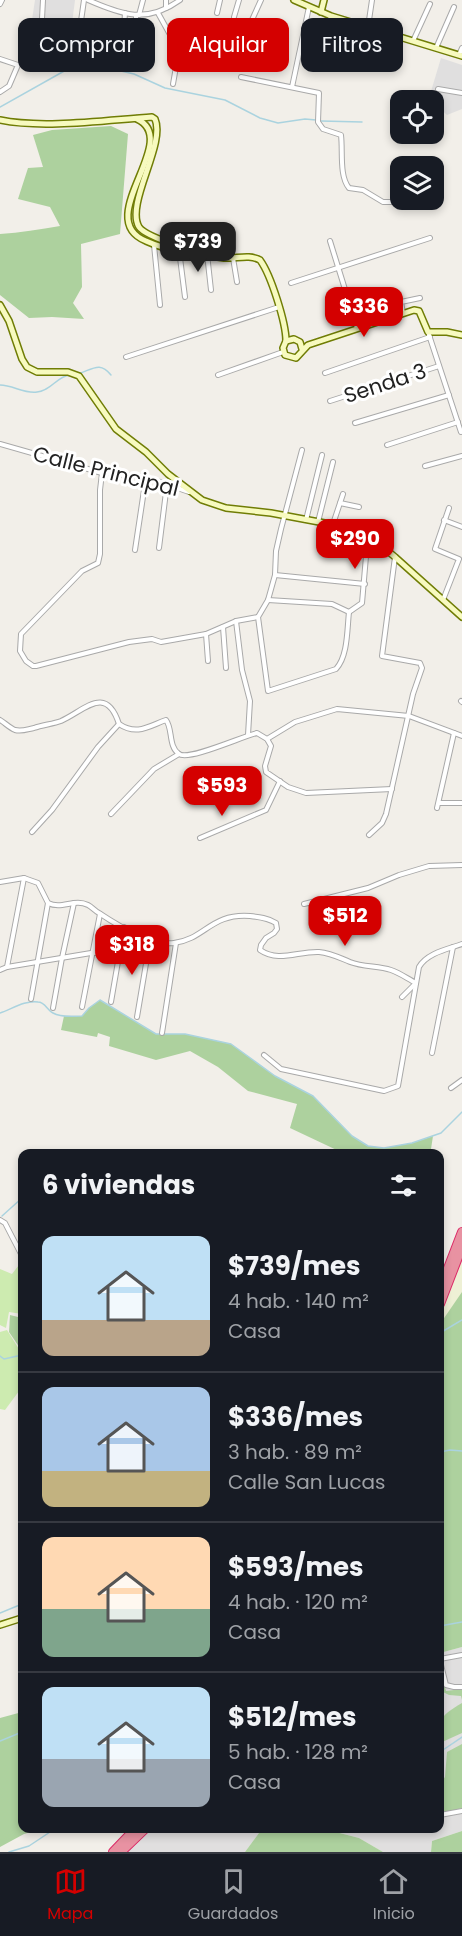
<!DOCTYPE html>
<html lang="es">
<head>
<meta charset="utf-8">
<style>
	body { margin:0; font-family:Poppins,sans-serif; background:#20242c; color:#f1f3f6; height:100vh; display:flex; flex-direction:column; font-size:22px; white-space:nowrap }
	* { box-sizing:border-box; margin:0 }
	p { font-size:20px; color:#9ea1a6 }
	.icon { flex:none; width:33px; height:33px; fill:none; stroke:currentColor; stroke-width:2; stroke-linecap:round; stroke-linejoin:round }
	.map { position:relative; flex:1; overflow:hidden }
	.panel { position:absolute; left:18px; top:1149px; width:426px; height:684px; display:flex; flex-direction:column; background:#171b24; border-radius:12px; box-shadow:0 3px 9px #0003 }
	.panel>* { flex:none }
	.top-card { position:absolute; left:18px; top:18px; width:426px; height:54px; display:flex; gap:12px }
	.tools { position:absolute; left:390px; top:90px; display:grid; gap:12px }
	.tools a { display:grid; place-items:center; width:54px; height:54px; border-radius:12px; background:#171b24; box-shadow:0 3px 9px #0003; font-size:30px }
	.price { position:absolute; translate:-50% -51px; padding:0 14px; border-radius:12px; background:#d40000; color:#fff; font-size:20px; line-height:39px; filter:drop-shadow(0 2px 3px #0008) }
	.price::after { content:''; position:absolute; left:50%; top:36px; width:18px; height:14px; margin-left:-9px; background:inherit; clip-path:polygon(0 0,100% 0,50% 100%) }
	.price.on { background:#222; color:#fff }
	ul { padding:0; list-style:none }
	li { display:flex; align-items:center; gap:18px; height:150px; padding:0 24px }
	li+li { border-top:2px solid #363941 }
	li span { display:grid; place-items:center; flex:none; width:168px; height:120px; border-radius:12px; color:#555 }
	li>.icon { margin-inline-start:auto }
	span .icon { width:72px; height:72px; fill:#fffc; stroke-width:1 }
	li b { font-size:26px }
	h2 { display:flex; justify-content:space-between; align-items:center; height:72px; padding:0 24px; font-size:26px }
	.pill { padding:0 21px; border-radius:12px; background:#171b24; box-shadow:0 3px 9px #0003; font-size:21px; line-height:54px }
	.pill.on { background:#d40000; color:#fff }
	.tab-bar { display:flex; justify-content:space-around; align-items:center; height:84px; border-top:2px solid #363941; background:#171b24; font-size:16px; color:#9ea1a6 }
	.tab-bar a { display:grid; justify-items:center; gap:3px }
	.tab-bar .on { color:#d40000 }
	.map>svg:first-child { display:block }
	.residential { fill:#e0dfdf }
	.farmland { fill:#eef0d5 }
	.grass { fill:#cdebb0 }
	.forest { fill:#add19e }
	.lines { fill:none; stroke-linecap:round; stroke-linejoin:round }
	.stream { stroke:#aad3df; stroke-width:1.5 }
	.street-casing { stroke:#a9a9a9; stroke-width:6 }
	.secondary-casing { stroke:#707d05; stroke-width:8 }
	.highway-casing { stroke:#dc2a67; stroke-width:10 }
	.street { stroke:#fff; stroke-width:4 }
	.secondary { stroke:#f7fabf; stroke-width:5 }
	.highway { stroke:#e892a2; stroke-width:8 }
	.labels { text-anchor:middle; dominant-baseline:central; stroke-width:6; stroke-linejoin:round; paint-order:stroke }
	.street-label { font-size:21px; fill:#222; stroke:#fff }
</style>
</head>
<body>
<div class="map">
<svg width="462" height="1852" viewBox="0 0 462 1852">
	<rect width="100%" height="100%" fill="#f2efe9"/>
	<g class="residential">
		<path d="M 35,0 L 75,0 L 66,70 L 38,70 L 25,66 Z"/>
		<path d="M 441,58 L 462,65 L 462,109 L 447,115 L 429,98 Z"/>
		<path d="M 462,1647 L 462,1757 L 440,1784 L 440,1653 Z"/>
		<path d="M 462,1808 L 462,1831 L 432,1841 L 431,1852 L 383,1852 L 359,1838 L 324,1829 L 440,1828 L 440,1815 Z"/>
		<path d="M 138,1829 L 262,1829 L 245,1852 L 117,1852 Z"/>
	</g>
	<path class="farmland" d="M 462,1260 L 462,1320 L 440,1334 L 440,1316 Z"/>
	<g class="grass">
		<path d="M 22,1261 L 22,1314 L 9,1312 L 6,1328 L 0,1325 L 0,1269 L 12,1274 Z"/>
		<path d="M 7,1330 L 22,1354 L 22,1387 L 5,1410 L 0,1409 L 0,1332 Z"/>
	</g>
	<g class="forest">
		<path d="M 111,126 L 128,134 L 120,234 L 81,244 L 82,287 L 73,303 L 84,319 L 52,317 L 29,318 L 0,295 L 0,234 C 20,233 40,229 60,226 L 50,207 L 18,199 L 28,168 L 43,167 L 33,135 L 52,130 Z"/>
		<path d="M 100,1000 L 156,1034 L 185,1034 L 231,1044 L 275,1076 L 313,1096 L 352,1136 L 368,1146 L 384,1148 L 412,1143 L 433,1136 L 431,1149 L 429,1154 L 343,1153 L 290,1128 L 297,1104 L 248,1091 L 218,1067 L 190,1051 L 156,1060 L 109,1046 L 110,1037 L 98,1033 L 97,1037 L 61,1030 L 64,1016 L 82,1016 L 89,1008 Z"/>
		<path d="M 462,1292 L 462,1647 L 440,1653 L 440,1324 Z"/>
		<path d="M 10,1315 L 22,1318 L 22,1351 L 9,1332 Z"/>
		<path d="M 440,1670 L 446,1691 L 462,1689 L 462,1700 L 461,1696 L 449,1695 L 441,1691 Z"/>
		<path d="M 462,1703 L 462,1733 L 440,1743 C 439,1718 440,1716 462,1703 Z"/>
		<path d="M 22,1712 L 22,1828 L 42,1829 L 24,1834 L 0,1847 L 0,1718 Z"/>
		<path d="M 462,1744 L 462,1808 L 440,1815 L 440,1784 L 445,1777 L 447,1752 Z"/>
		<path d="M 262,1829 L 324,1829 L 359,1838 L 383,1852 L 245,1852 Z"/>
		<path d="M 462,1831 L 462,1852 L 431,1852 L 432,1841 Z"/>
	</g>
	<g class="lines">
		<g class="stream">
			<path d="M 0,107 L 66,70 L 108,68 L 134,74 L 165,88 L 225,100 L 260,118 L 278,123 L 305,119 L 316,120"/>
			<path d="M 321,121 L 362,122"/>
			<path d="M 78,374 C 93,369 100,361 111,375"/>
			<path d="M 0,385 C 13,385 24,394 37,392 C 51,391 57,376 70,375"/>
			<path d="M 0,1013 C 12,1009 25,1000 38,1002 C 45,1002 47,1010 53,1013 C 62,1018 73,1016 82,1016 L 89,1008 L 100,1000 L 156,1034 L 185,1034 L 231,1044 L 275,1076 L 313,1096 L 352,1136 L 368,1146 L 384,1148 L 412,1143 L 441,1133 L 462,1112"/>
			<path d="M 2,1216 L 22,1198"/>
			<path d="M 440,1333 L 462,1320"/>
			<path d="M 0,1356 L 4,1359 L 22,1355"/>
			<path d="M 440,1452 L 450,1450 L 462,1451"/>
			<path d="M 0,1613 L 22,1604"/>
			<path d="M 440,1626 L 462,1622"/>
			<path d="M 0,1741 L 22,1732"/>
			<path d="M 440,1752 L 462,1737"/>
			<path d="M 9,1852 L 29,1846 L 56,1828"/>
		</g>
		<defs>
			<g id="street">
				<path d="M 88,0 C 122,15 147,24 180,0"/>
				<path d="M 0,4 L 2,0"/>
				<path d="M 166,8 L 166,0"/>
				<path d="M 158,13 L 173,40 L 180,44 L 226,50"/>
				<path d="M 217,13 L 220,0"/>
				<path d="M 139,15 L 143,0"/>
				<path d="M 234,17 L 239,0"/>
				<path d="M 368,27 L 372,0"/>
				<path d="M 246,33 L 261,0"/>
				<path d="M 136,40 L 136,16"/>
				<path d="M 413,41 L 430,4"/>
				<path d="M 123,42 L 125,13"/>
				<path d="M 436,48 L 454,7"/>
				<path d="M 459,55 L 462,48"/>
				<path d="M 40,56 L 43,0"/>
				<path d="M 76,56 L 84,0"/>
				<path d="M 0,59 L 18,65 L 9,86 L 0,92"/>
				<path d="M 322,60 L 331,16"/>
				<path d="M 241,77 L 319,93 L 318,122 L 323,129 L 341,135 C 343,151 339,176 349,188 L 363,190 L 383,202 L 402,202"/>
				<path d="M 173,84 L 180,44"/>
				<path d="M 292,87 L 309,7"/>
				<path d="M 438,89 L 462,93"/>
				<path d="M 330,241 L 357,328"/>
				<path d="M 154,245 L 160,305"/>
				<path d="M 179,250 L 185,297"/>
				<path d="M 207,254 L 211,290"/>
				<path d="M 233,258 L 237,282"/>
				<path d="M 291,283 L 430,238"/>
				<path d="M 403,313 L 401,302 L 420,298"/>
				<path d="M 429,335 L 461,432"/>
				<path d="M 126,357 L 279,307"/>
				<path d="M 325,373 L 430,337"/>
				<path d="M 218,375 L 283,352"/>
				<path d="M 330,401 L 439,366"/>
				<path d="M 355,423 L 449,395"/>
				<path d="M 0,444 L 102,473 L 146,477 L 189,492"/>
				<path d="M 387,445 L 458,422"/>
				<path d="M 302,450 L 281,529 L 276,551 L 275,575 L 268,600 L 258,617 L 268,691 L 336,669 C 348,656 347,630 349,612"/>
				<path d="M 425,466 L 462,456"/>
				<path d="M 102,473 L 100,490 L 100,554 L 98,563 L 82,571 L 21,634 L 20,651 L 26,661 L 33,666 L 36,666 L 129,642 L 152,639 L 161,642 L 206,634 L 236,621 L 258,617"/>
				<path d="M 340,503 L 359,507"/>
				<path d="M 306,520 L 322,455"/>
				<path d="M 444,520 L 462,527"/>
				<path d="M 318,522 L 333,462"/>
				<path d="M 333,524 L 343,494"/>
				<path d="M 159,548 L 167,484"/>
				<path d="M 135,550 L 146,477"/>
				<path d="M 275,575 L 365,584"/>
				<path d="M 268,600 L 332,604 L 349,612"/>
				<path d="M 443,600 L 459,559 L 435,549 L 449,508"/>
				<path d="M 349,612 L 362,603 L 368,533"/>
				<path d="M 236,621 L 242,670 L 250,701 L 248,735"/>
				<path d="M 223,627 L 226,668"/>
				<path d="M 206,634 L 208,661"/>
				<path d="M 461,701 L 462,702"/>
				<path d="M 0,720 C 5,723 10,728 15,730 C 22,732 28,729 34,728 C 42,725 53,724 61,721 C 85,710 106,684 119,724 C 137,736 149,726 166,720 C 173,729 168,746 179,754 C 189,761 243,736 257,733 L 267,739 L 271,746 L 265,766 L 266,772 L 288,787 L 306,793 L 392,789"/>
				<path d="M 267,739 L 295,722 L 337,709 L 409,716 L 462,736"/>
				<path d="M 439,803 L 462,803"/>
				<path d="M 437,808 L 454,733"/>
				<path d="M 111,814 L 154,769 L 179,754"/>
				<path d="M 32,832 L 52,810 L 98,747 L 119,724"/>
				<path d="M 369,835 L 382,823 L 386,814 L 413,694 L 422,668 L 420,663 L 382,656 L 395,557"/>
				<path d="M 200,838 L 266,810 L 280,781"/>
				<path d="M 0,882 L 24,878 L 38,883 L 48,903 C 62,910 74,898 88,905 C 92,907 95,911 99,913 C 117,925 152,946 174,943 C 205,939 211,913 250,916 C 259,917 268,918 276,923 L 277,929 L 274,933 L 266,938 L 261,945 L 260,950 C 279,963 298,951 319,952 C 331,953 340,958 350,962 C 363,967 378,966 391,970 C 400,973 408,979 416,983 L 402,997"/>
				<path d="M 304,904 L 368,888 L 399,875 L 429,866 L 462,865"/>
				<path d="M 7,967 L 91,953 L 120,952 L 148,947"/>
				<path d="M 0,970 L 7,967 L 24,878"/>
				<path d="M 31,999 L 48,903"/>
				<path d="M 111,1002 L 124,927"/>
				<path d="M 82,1007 L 100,914"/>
				<path d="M 53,1008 L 62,958 L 74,903"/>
				<path d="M 137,1017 L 150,940"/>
				<path d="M 162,1033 L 176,943"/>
				<path d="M 432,1053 L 453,947"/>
				<path d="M 264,1055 L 281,1069 L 384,1091 L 398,1086 L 419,967 C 427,953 448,949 462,944"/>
				<path d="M 451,1088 L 462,1080"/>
				<path d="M 0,1220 L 5,1223 L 22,1256"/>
				<path d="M 440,1659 L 462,1655"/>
				<path d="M 440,1661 L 446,1685 L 454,1687 L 462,1687"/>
				<path d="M 440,1815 L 462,1811"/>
			</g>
			<g id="secondary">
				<path d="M 294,0 L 331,16 L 462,56"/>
				<path d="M 321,12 L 324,0"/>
				<path d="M 137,119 C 183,140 91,219 146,241 C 159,247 173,251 187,249"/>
				<path d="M 0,120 C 43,129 107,120 152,117 L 155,119 C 166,144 125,204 139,227 C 146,238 208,256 224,258 C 236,259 249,254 260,260 C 271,275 286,323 286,341"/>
				<path d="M 0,305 L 9,321 L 22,359 L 27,367 L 37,372 L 68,372 L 79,376 L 116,429 L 146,452 L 168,474 L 202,500 L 226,508 L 271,513 L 362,530 L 395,557 L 462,617"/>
				<path d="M 302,349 L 300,342 L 294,339 L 286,341 L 283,348 L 285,355 L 296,358 L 308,345 L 414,310 L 419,311 L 428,332 L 447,332 L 462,335"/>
				<path d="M 0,1625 L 22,1618"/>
			</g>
			<g id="highway">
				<path d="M 440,1289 L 462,1232"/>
				<path d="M 440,1304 L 462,1247"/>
				<path d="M 113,1852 L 136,1828"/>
				<path d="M 121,1852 L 146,1828"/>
			</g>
		</defs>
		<use href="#street" class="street-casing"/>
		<use href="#secondary" class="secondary-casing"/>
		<use href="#highway" class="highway-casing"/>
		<use href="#street" class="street"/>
		<use href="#secondary" class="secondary"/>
		<use href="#highway" class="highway"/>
	</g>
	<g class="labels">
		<g class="street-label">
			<text transform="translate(385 383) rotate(-18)">Senda 3</text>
			<text transform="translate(106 471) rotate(14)">Calle Principal</text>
		</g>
	</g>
</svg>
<div class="tools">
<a><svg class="icon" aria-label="locate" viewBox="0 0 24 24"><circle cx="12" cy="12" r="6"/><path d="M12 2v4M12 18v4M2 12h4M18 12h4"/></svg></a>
<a><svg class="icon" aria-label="layers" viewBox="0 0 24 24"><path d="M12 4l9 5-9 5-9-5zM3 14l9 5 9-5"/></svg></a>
</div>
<b class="price on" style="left:198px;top:273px">$739</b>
<b class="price" style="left:364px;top:338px">$336</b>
<b class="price" style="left:355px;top:570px">$290</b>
<b class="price" style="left:222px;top:817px">$593</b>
<b class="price" style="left:345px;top:947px">$512</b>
<b class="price" style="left:132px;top:976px">$318</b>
<div class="top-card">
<a class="pill">Comprar</a>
<a class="pill on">Alquilar</a>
<a class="pill">Filtros</a>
</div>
<section class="panel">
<h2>6 viviendas<svg class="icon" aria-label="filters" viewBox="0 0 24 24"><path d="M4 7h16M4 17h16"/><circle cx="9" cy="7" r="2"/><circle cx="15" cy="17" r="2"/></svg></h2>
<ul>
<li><span style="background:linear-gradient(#bfe0f5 70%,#b9a48a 0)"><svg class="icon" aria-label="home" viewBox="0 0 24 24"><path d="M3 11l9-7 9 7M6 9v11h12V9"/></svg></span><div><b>$739/mes</b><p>4 hab. · 140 m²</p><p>Casa</p></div></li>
<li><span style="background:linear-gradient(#a9c7e8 70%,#c2b280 0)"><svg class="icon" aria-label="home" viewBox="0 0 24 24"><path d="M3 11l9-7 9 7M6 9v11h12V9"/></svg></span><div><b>$336/mes</b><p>3 hab. · 89 m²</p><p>Calle San Lucas</p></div></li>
<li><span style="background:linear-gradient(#ffd9b3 60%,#7fa58c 0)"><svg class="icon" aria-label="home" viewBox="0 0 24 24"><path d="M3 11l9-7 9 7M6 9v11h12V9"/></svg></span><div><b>$593/mes</b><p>4 hab. · 120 m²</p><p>Casa</p></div></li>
<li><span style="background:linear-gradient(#bfe0f5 60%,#9aa5b1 0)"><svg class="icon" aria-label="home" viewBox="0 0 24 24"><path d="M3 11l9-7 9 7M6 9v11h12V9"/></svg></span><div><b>$512/mes</b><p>5 hab. · 128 m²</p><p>Casa</p></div></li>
</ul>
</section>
</div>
<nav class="tab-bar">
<a class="on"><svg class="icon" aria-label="map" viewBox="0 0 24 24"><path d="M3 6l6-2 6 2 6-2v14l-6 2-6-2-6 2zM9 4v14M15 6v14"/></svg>Mapa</a>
<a><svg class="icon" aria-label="saved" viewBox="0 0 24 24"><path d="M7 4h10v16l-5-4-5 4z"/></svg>Guardados</a>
<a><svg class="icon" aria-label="home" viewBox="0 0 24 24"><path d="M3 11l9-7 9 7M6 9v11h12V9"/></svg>Inicio</a>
</nav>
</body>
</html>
